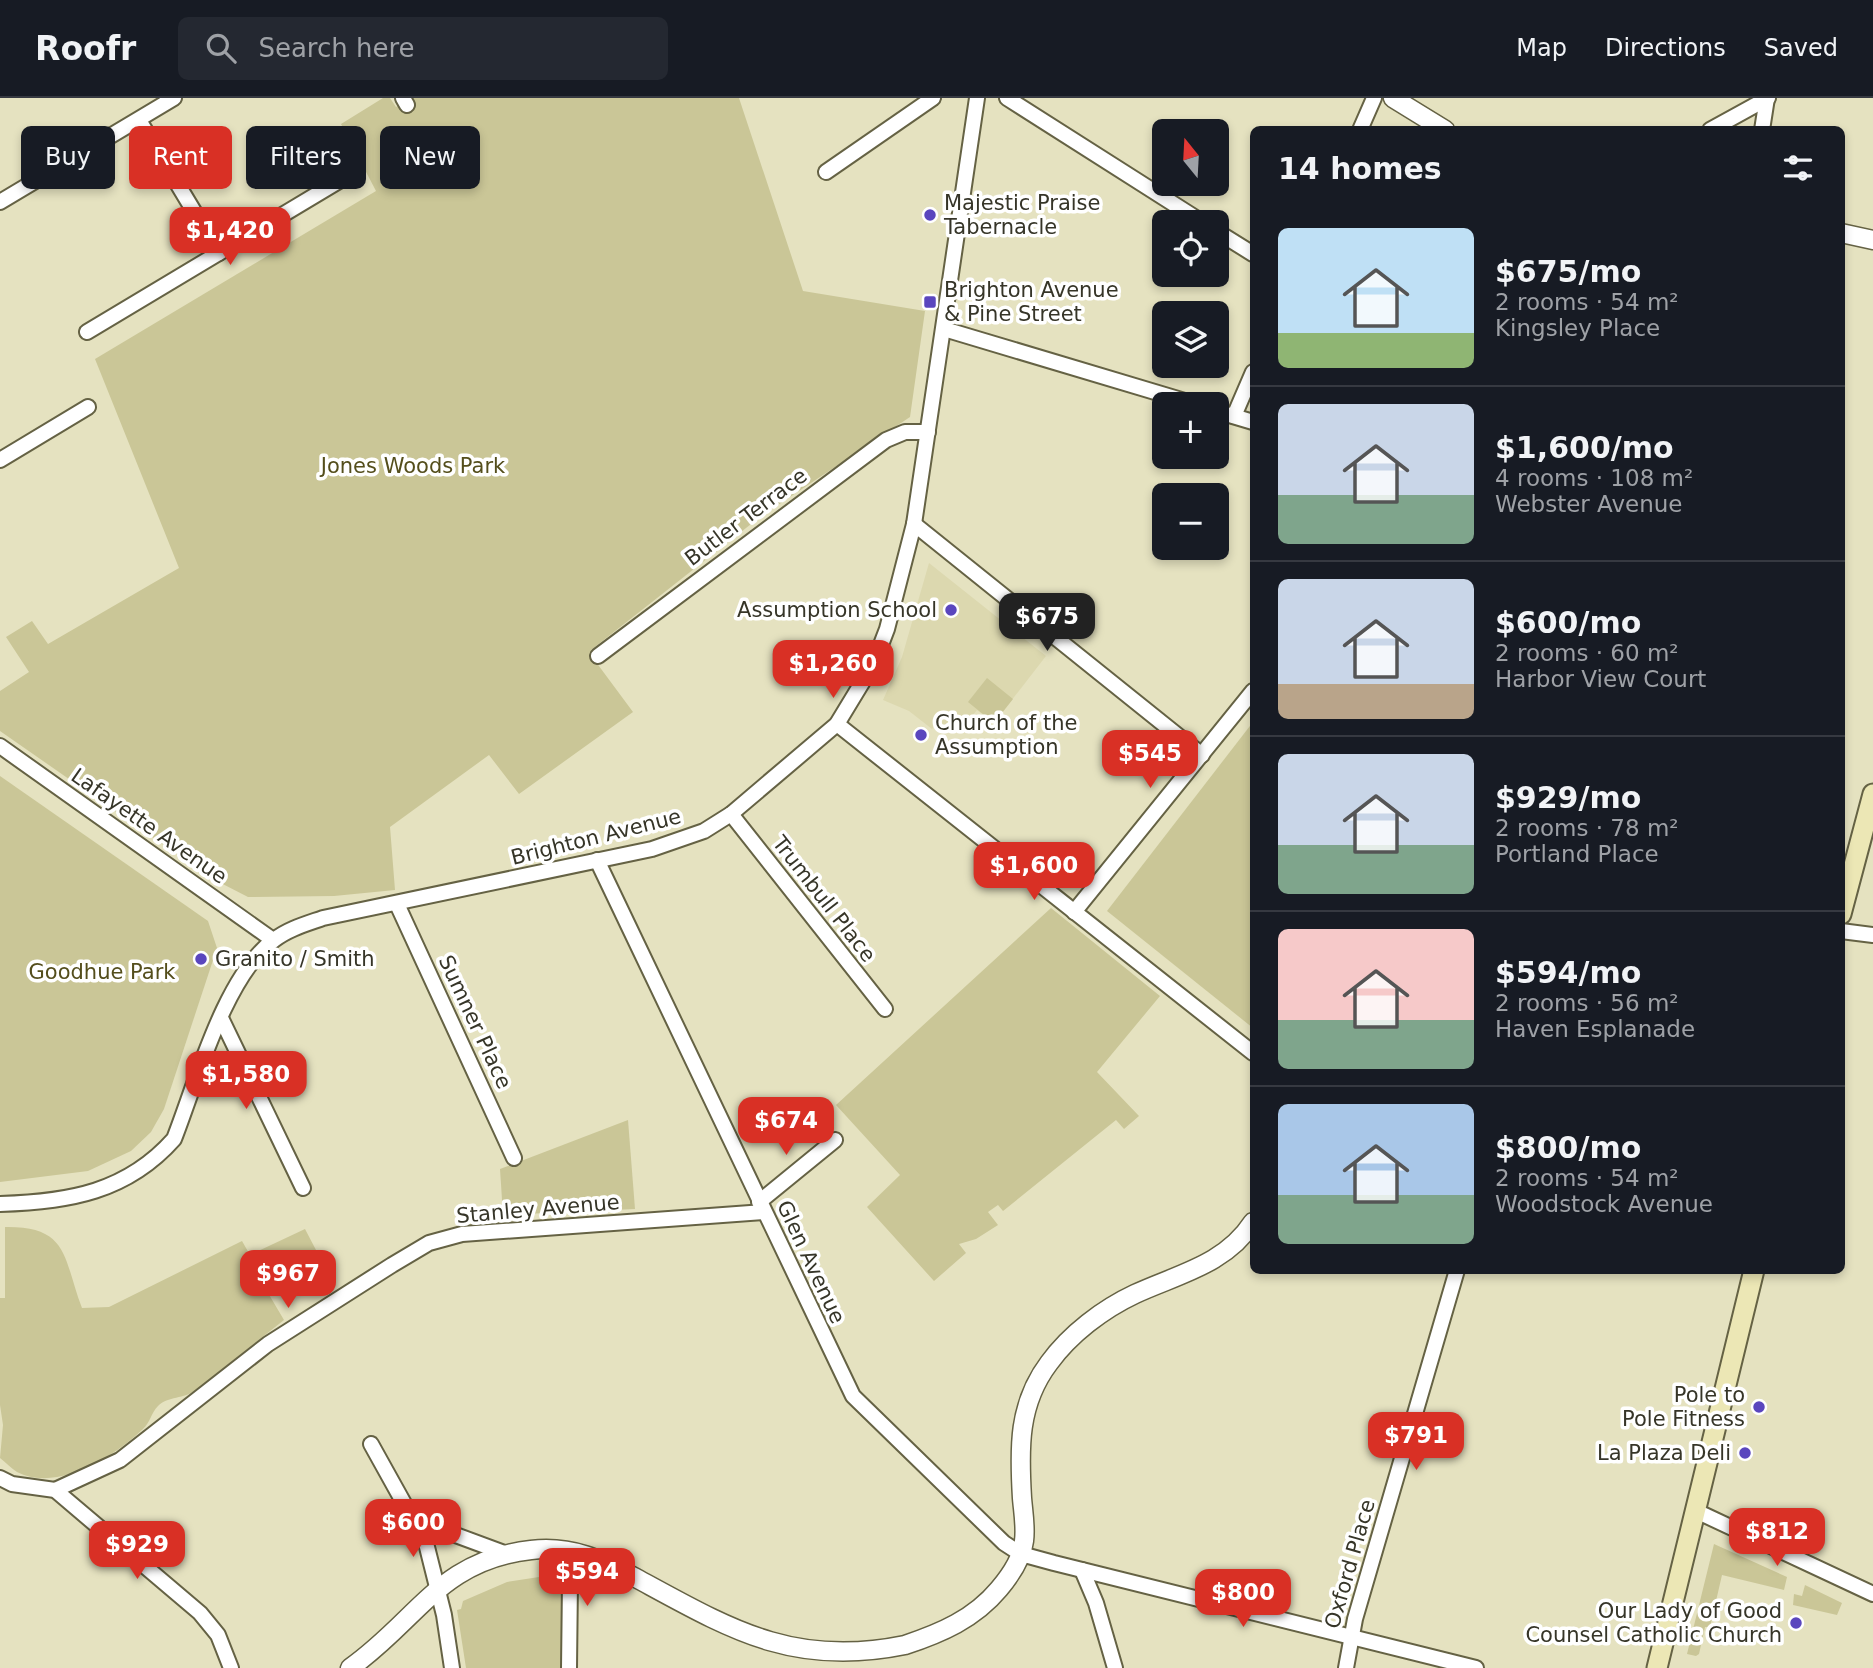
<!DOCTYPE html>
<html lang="en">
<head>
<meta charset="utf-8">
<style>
	body { margin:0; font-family:"DejaVu Sans",sans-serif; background:#242831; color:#f1f3f6; height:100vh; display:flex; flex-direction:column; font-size:26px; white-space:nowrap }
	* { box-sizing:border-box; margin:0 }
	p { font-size:23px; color:#9ea1a6 }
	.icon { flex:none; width:38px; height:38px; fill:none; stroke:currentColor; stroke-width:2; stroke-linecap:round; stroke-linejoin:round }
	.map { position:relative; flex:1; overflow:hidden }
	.panel { position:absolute; left:1250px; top:28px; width:595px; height:1148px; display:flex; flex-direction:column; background:#171b24; border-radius:10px; box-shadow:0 4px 10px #0003 }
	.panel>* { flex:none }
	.guide { position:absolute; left:21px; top:28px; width:665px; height:63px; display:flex; gap:14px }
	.needle { width:46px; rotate:342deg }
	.fabs { position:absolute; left:1152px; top:21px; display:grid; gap:14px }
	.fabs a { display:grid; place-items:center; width:77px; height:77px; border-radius:10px; background:#171b24; box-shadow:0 4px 10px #0003; font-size:35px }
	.price { position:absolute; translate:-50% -60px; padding:0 16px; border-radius:14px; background:#d93025; color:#fff; font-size:23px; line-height:46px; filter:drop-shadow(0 2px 4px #0008) }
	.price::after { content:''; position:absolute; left:50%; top:42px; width:21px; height:16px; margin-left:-10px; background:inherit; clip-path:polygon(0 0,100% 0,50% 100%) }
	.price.active { background:#222; color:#fff }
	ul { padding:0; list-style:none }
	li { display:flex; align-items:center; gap:21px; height:175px; padding:0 28px }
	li+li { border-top:2px solid #363941 }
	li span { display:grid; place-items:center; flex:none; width:196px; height:140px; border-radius:10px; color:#555 }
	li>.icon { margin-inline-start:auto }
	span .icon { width:84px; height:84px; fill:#fffc; stroke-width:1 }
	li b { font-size:30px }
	h2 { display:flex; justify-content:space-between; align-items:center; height:84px; padding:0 28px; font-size:30px }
	.pill { padding:0 24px; border-radius:10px; background:#171b24; box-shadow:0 4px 10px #0003; font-size:24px; line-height:63px }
	.pill.active { background:#d93025; color:#fff }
	header { display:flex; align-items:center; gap:42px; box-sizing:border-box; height:98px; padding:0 35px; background:#171b24; border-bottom:2px solid #363941 }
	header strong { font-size:33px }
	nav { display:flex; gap:38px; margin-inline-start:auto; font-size:24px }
	.search { width:490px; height:63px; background:#242831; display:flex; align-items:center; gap:18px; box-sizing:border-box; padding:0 24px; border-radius:10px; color:#9ea1a6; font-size:26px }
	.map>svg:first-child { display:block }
	.built { fill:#dcd8af }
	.green { fill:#cac697 }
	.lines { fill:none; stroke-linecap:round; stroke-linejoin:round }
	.minor-casing { stroke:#656244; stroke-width:18 }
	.tertiary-casing { stroke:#656244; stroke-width:21 }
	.secondary-casing { stroke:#656244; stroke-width:23 }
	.minor { stroke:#fff; stroke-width:14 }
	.tertiary { stroke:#fff; stroke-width:18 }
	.secondary { stroke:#ece7b5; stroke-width:19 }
	.poi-dot { fill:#5a46be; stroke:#fff; stroke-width:2.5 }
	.labels { text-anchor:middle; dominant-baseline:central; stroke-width:7; stroke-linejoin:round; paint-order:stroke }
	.poi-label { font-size:21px; fill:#363528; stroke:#fff; text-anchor:start }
	.park-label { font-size:21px; fill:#544e1c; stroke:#fff }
	.street-label { font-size:21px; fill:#363528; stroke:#fff }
</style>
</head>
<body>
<header>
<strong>Roofr</strong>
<div class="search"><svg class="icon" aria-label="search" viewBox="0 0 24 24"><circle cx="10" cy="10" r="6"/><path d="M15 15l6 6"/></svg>Search here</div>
<nav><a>Map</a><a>Directions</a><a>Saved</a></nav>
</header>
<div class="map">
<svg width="1873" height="1570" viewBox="0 0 1873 1570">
	<rect width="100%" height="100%" fill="#e5e2c0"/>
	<path class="built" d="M 929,465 L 1046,558 L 994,625 L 977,612 L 960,633 L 938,624 L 932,631 L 909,613 L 883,602 L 902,559 Z"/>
	<g class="green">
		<path d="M 383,0 L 390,0 L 396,9 L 411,0 L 739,0 L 803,193 L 925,213 L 910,319 L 760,419 L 591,552 L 593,560 L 633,614 L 519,696 L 489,657 L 390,729 L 395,792 L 334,798 L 248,799 L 211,780 L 0,633 L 0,593 L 29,574 L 6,539 L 32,523 L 48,546 L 179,470 L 95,261 L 376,93 L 341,26 Z"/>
		<path d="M 987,580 L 1013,601 L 994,625 L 968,604 Z"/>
		<path d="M 1253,624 L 1253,930 L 1107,813 Z"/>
		<path d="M 0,678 L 208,823 L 217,850 L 164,1011 L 151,1034 L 131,1053 L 88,1073 L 0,1084 Z"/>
		<path d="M 1051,810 L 1160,898 L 1097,974 L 1139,1018 L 1124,1031 L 1116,1022 L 1003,1113 L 998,1107 L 988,1114 L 998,1127 L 976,1141 L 959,1146 L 966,1155 L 934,1183 L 867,1109 L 900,1077 L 836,1007 Z"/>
		<path d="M 628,1022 L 635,1111 L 503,1117 L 500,1071 Z"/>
		<path d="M 5,1129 C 70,1128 63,1161 82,1210 L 109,1209 L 242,1143 L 250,1157 L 305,1131 L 316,1152 L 258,1178 L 284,1222 L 196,1292 C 184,1301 168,1298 158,1308 C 151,1315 150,1325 143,1331 C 115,1358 57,1395 17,1374 C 11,1370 5,1364 0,1360 L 3,1327 L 0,1307 L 0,1200 L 5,1200 Z"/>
		<path d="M 1714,1446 L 1787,1479 L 1784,1492 L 1722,1477 L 1710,1529 L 1705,1529 L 1699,1556 L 1696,1558 L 1687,1556 Z"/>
		<path d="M 552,1477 L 556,1482 L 561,1482 L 561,1570 L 466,1570 L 457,1512 L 461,1511 L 463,1503 L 507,1484 Z"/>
		<path d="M 1805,1487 L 1842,1505 L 1837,1517 L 1793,1507 L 1794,1496 L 1802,1498 Z"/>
	</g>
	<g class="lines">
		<defs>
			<g id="minor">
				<path d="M 403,0 L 407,7"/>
				<path d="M 1007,0 L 1202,124"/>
				<path d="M 139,22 L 219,155"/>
				<path d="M 1360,32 L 1374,0"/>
				<path d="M 1710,32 L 1768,0"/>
				<path d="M 1762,32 L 1767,0"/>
				<path d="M 826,74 L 933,0"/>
				<path d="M 0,104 L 174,0"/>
				<path d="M 1216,133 L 1253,156"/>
				<path d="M 944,231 L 1195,306"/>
				<path d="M 87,234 L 354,74"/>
				<path d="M 1216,313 L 1253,324"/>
				<path d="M 1234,318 L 1253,274"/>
				<path d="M 0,362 L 88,309"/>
				<path d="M 914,426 L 1202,657"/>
				<path d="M 598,558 L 886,342 L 905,334 L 928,334"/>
				<path d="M 837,626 L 1253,955"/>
				<path d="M 0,648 L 273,842"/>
				<path d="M 731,716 L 885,911"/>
				<path d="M 597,762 L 853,1298 L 1004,1445 L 1021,1456 L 1054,1465 L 1476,1570"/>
				<path d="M 397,806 L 514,1060"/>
				<path d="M 1074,814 L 1253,593"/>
				<path d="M 1841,833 L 1873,837"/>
				<path d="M 221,920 L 303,1090"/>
				<path d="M 759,1104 L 835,1042"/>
				<path d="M 0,1106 C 69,1104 127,1094 174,1041 C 196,985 225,877 274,842 C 288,831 306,826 323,820 L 652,751 L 704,733 L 731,716 L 837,626 L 874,565 L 887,531 L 914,426 L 977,0"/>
				<path d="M 371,1346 L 426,1445 L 444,1517 L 452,1570"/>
				<path d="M 0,1380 L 12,1386 L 55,1392 L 200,1515 L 218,1537 L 231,1570"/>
				<path d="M 55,1392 L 120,1362 L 268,1246 L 392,1167 L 429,1145 L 462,1136 L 764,1114"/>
				<path d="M 1696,1413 L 1873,1496"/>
				<path d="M 415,1422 L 507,1456"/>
				<path d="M 565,1452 L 570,1483 L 569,1570"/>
				<path d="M 1082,1472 L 1096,1505 L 1115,1570"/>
				<path d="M 1346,1570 L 1355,1521 L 1457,1172"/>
			</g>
			<g id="tertiary">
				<path d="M 1393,0 L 1445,32"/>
				<path d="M 1841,135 L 1873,142"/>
				<path d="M 350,1570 C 417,1523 440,1462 531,1452 C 572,1447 601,1462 636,1480 C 730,1531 793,1570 905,1547 C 941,1535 974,1521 999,1491 C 1010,1478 1022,1460 1024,1443 C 1026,1429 1023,1413 1022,1400 C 1019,1350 1018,1306 1049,1265 C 1070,1236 1103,1211 1135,1196 C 1178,1176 1225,1167 1253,1124"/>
			</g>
			<g id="secondary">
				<path d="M 1841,816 L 1873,696"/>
				<path d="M 1657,1570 L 1754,1172"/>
			</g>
		</defs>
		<use href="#minor" class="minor-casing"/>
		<use href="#tertiary" class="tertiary-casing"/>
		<use href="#secondary" class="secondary-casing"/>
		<use href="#minor" class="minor"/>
		<use href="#tertiary" class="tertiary"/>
		<use href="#secondary" class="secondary"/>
	</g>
	<g class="poi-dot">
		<circle cx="930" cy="117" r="7"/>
		<rect x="923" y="197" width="14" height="14" rx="3.5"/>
		<circle cx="951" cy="512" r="7"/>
		<circle cx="921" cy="637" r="7"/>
		<circle cx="201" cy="861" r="7"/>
		<circle cx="1759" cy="1309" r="7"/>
		<circle cx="1745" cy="1355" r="7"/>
		<circle cx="1796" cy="1525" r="7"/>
	</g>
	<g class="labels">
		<g class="poi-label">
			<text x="944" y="105">Majestic Praise<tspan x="944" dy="24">Tabernacle</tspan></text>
			<text x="944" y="192">Brighton Avenue<tspan x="944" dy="24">&amp; Pine Street</tspan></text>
			<text x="937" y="512" text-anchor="end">Assumption School</text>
			<text x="935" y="625">Church of the<tspan x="935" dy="24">Assumption</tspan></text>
			<text x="215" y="861">Granito / Smith</text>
			<text x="1745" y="1297" text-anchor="end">Pole to<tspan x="1745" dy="24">Pole Fitness</tspan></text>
			<text x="1731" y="1355" text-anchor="end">La Plaza Deli</text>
			<text x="1782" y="1513" text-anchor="end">Our Lady of Good<tspan x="1782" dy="24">Counsel Catholic Church</tspan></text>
		</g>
		<g class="park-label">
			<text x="413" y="368">Jones Woods Park</text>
			<text x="102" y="874">Goodhue Park</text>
		</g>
		<g class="street-label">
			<text transform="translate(746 419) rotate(-37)">Butler Terrace</text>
			<text transform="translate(149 728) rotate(35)">Lafayette Avenue</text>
			<text transform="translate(596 739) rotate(-14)">Brighton Avenue</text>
			<text transform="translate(824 801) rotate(52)">Trumbull Place</text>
			<text transform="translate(475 924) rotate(65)">Sumner Place</text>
			<text transform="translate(538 1111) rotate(-5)">Stanley Avenue</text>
			<text transform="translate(811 1164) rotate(65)">Glen Avenue</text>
			<text transform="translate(1350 1466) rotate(-74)">Oxford Place</text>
		</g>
	</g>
</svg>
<div class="fabs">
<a><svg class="needle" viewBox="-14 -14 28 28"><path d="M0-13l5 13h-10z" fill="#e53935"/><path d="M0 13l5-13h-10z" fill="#9ea1a6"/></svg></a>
<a><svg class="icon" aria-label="locate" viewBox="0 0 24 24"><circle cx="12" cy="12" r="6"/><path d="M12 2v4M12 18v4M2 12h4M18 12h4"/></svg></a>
<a><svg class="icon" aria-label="layers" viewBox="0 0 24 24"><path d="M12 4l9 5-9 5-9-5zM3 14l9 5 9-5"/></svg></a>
<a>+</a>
<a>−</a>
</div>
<b class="price" style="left:230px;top:169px">$1,420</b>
<b class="price active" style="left:1047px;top:555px">$675</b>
<b class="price" style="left:833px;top:602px">$1,260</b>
<b class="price" style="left:1150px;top:692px">$545</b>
<b class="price" style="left:1034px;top:804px">$1,600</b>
<b class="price" style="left:246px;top:1013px">$1,580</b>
<b class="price" style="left:786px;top:1059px">$674</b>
<b class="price" style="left:288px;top:1212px">$967</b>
<b class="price" style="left:1416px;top:1374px">$791</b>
<b class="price" style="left:413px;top:1461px">$600</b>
<b class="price" style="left:1777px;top:1470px">$812</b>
<b class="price" style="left:137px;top:1483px">$929</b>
<b class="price" style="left:587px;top:1510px">$594</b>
<b class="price" style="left:1243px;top:1531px">$800</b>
<div class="guide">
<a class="pill">Buy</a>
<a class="pill active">Rent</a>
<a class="pill">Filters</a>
<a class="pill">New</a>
</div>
<section class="panel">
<h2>14 homes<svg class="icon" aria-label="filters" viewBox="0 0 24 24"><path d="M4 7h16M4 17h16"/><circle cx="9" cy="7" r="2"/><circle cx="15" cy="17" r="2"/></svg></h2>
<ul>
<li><span style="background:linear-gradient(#bfe0f5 75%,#8fb573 0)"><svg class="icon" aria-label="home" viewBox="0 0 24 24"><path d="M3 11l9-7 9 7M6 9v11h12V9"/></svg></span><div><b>$675/mo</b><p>2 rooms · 54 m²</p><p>Kingsley Place</p></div></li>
<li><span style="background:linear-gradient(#c9d6e8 65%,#7fa58c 0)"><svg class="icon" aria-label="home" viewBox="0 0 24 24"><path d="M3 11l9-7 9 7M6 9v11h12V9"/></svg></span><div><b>$1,600/mo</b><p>4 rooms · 108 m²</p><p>Webster Avenue</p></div></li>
<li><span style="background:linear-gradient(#c9d6e8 75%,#b9a48a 0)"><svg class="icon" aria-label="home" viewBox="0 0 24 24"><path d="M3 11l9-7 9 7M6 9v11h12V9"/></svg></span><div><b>$600/mo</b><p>2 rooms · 60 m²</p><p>Harbor View Court</p></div></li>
<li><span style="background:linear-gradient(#c9d6e8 65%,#7fa58c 0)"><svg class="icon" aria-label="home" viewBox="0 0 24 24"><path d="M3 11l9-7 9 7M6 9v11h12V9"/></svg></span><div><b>$929/mo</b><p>2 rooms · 78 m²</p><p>Portland Place</p></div></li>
<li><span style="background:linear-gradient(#f6c9c9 65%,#7fa58c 0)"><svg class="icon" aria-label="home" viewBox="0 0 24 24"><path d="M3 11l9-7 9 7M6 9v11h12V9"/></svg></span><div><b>$594/mo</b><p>2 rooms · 56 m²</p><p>Haven Esplanade</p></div></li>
<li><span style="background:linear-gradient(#a9c7e8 65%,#7fa58c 0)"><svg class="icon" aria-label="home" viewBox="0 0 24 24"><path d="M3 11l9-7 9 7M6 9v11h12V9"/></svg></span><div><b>$800/mo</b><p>2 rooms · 54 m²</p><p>Woodstock Avenue</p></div></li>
</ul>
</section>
</div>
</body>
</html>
